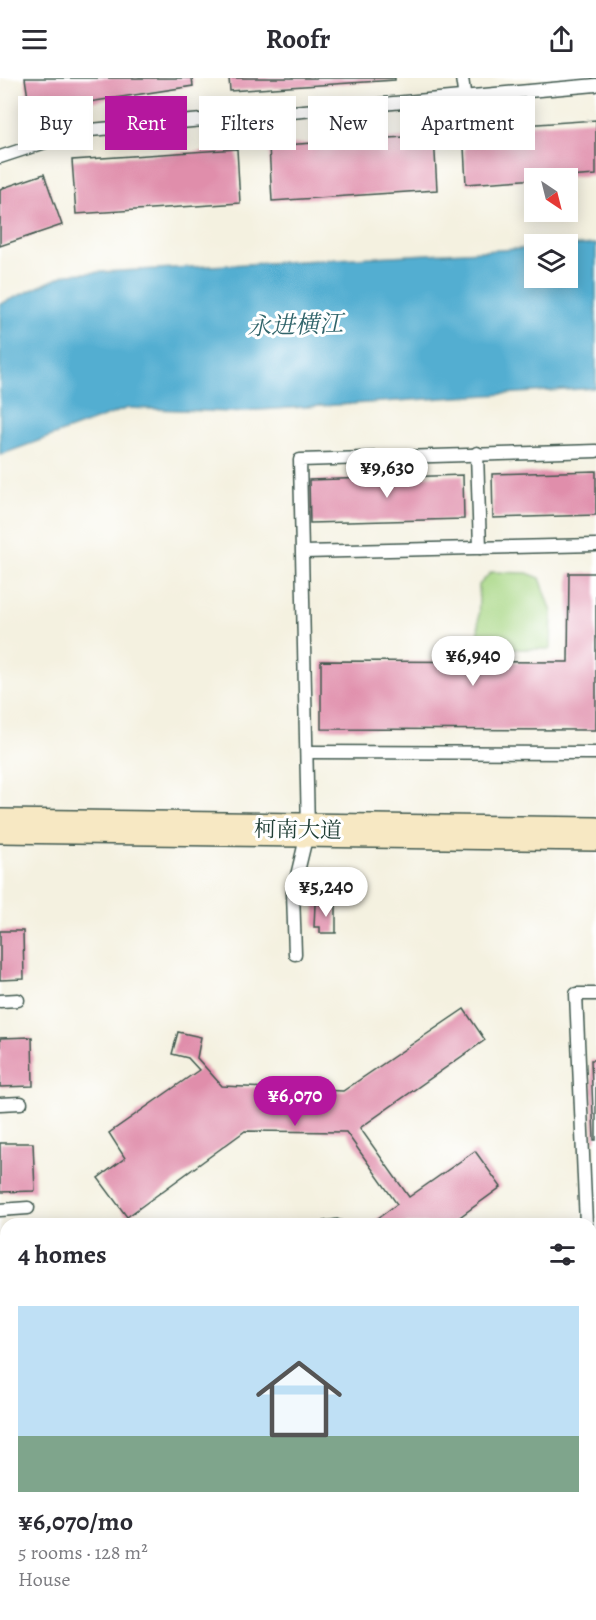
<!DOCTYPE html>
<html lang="en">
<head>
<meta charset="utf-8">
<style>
	body { margin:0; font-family:Alegreya,"Noto Serif SC",serif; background:#f2f2f3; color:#2b2b33; height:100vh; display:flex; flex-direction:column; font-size:22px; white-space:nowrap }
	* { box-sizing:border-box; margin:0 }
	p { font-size:20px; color:#7c7c81 }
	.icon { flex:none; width:33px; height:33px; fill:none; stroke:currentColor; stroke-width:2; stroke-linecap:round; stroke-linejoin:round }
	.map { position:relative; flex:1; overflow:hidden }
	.panel { position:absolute; left:0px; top:1140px; width:597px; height:402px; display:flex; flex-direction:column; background:#fff; border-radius:18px 18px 0 0; box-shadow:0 3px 15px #0003 }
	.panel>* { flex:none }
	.hud { position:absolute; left:18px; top:18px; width:561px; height:54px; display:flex; gap:12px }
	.needle { width:39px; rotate:145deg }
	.controls { position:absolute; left:524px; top:90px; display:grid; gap:12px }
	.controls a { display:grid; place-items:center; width:54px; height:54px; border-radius:0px; background:#fff; box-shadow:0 3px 15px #0003; font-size:30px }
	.price { position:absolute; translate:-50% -51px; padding:0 14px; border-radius:21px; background:#fff; color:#222; font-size:20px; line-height:39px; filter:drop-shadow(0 2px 3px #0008) }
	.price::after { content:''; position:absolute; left:50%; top:36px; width:18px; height:14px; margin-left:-9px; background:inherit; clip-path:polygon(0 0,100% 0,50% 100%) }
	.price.on { background:#b5179e; color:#fff }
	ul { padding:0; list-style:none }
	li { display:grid; align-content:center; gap:12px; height:318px; padding:0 18px }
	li+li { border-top:2px solid #e1e1e2 }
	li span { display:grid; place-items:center; height:186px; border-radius:0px; color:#555 }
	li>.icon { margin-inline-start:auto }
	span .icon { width:108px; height:108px; fill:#fffc; stroke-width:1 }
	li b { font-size:26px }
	h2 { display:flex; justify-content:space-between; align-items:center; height:72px; padding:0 18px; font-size:26px }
	.pill { padding:0 21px; border-radius:0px; background:#fff; box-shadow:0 3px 15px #0003; font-size:21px; line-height:54px }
	.pill.on { background:#b5179e; color:#fff }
	header { display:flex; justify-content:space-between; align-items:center; height:78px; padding:0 18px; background:#fff; font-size:27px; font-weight:700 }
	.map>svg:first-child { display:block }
	.green { fill:#a8d785; stroke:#648a5c; stroke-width:1.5 }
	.water { fill:#53aed1; stroke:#397682; stroke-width:1.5 }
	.building { fill:#e08eab }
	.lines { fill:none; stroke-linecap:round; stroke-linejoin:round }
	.service-casing { stroke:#3f584e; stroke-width:15 }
	.secondary-casing { stroke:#3f584e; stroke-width:36 }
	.service { stroke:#fff; stroke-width:12 }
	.secondary { stroke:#f7e8c3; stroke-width:33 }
	.labels { text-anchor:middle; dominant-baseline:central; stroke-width:6; stroke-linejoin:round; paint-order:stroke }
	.street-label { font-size:22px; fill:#1f3d34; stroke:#fff }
	.water-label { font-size:24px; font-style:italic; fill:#31656b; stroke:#fff }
</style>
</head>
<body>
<header><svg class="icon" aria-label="menu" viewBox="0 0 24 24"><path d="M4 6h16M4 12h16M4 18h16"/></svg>Roofr<svg class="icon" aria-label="share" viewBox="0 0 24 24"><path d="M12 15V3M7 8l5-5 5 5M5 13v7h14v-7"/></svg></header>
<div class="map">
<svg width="596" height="1542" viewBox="0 0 596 1542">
	<rect width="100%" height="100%" fill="#fff"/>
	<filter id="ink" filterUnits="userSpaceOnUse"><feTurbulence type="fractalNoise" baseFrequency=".0167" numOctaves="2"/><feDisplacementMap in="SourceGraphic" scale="12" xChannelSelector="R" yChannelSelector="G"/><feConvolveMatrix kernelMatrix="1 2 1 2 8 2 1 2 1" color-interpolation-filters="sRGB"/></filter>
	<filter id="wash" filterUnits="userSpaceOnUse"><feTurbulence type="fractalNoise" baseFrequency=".008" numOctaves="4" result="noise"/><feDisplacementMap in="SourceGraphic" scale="24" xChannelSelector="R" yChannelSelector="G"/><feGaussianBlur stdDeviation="1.35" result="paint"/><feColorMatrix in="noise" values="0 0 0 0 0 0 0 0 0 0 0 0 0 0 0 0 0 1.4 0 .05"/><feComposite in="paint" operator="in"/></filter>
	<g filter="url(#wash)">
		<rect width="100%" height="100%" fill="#f4f1e0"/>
		<g class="green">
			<path d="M 491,494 L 527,495 L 540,500 L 552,534 L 551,571 L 478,571 L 479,507 Z"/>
			<path d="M 596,1445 L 596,1542 L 571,1542 L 566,1536 L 591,1536 L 591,1452 Z"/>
			<path d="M 107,1536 L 283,1536 L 287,1542 L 107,1542 Z"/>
		</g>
		<path class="water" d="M 596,166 L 596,310 L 229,334 L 128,330 L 0,377 L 0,226 L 67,196 L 534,170 L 534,200 L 567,200 L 567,168 Z"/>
		<g id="blocks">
			<g class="building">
				<path d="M 25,0 L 192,0 L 193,8 L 30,33 Z"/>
				<path d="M 229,0 L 395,0 L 395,2 L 230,13 Z"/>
				<path d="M 596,42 L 596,97 L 466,106 L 463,51 Z"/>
				<path d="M 434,57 L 437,112 L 272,123 L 269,68 Z"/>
				<path d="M 237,71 L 240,125 L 76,136 L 72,82 Z"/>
				<path d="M 44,96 L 62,147 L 0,168 L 0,111 Z"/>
				<path d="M 596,393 L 596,437 L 493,440 L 492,396 Z"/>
				<path d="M 463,397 L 464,441 L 310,445 L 309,402 Z"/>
				<path d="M 569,495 L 596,495 L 596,652 L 321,651 L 321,583 L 568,584 Z"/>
				<path d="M 315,826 L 336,826 L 336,855 L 320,855 L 320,849 L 314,849 Z"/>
				<path d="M 0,853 L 23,853 L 24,901 L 0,902 Z"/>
				<path d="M 464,931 L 485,962 L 360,1050 L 409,1119 L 475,1073 L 501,1109 L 450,1146 L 370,1146 L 397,1126 L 346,1054 L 245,1053 L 127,1139 L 98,1100 L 125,1080 L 109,1055 L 199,992 L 188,980 L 172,976 L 178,954 L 201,959 L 197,980 L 222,1008 L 343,1013 Z"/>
				<path d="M 32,959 L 33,1008 L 0,1009 L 0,960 Z"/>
				<path d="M 591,982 L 596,982 L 596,1062 L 594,1062 Z"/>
				<path d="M 0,1065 L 33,1065 L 35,1113 L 0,1114 Z"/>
				<path d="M 337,1141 L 352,1146 L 320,1146 L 323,1143 Z"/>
				<rect x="0" y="1167" width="6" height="49"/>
				<rect x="0" y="1275" width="6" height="49"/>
				<path d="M 0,1505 L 6,1505 L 6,1536 L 55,1536 L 56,1542 L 0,1542 Z"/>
			</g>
		</g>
	</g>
	<g filter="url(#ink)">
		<use href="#blocks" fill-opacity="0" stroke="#3f584e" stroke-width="1.5"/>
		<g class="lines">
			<defs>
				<g id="service">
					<path d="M 462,0 L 465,21"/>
					<path d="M 0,79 L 79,53 L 596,7"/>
					<path d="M 477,375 L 480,470"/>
					<path d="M 304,474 L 596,467"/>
					<path d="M 307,674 L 596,675"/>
					<path d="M 295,876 L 293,814 L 308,752 L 300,382 L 596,373"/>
					<path d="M 0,923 L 18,922"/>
					<path d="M 0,1026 L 21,1025"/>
					<path d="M 0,1132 L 28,1130"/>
					<path d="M 586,1146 L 576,916 L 596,916"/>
					<path d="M 591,1172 L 596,1172"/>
					<path d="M 0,1236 L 6,1235"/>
					<path d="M 0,1339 L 6,1339"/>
					<path d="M 0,1476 L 6,1476"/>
				</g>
				<path id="secondary" d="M 0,748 L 596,756"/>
			</defs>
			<use href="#service" class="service-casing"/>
			<use href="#secondary" class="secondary-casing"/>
			<use href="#service" class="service"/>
			<use href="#secondary" class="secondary"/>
		</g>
	</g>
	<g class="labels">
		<g class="street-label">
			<text transform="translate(298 752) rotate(1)">柯南大道</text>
		</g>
		<g class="water-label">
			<text transform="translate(295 247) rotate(-2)">永进横江</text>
		</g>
	</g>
</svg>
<div class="controls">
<a><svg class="needle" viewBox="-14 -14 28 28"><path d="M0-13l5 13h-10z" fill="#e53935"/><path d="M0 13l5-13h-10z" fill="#7c7c81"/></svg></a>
<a><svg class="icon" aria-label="layers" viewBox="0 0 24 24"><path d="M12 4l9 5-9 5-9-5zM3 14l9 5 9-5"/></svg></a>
</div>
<b class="price" style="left:387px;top:421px">¥9,630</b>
<b class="price" style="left:473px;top:609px">¥6,940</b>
<b class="price" style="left:326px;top:840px">¥5,240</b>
<b class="price on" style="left:295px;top:1049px">¥6,070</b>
<div class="hud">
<a class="pill">Buy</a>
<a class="pill on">Rent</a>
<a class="pill">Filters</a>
<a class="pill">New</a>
<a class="pill">Apartment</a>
</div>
<section class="panel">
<h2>4 homes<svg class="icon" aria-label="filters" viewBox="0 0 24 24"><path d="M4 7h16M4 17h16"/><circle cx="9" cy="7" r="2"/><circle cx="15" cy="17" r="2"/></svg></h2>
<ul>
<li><span style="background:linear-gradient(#bfe0f5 70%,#7fa58c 0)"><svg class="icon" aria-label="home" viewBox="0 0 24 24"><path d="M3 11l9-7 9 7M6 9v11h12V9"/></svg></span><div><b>¥6,070/mo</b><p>5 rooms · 128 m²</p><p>House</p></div></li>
</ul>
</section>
</div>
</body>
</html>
